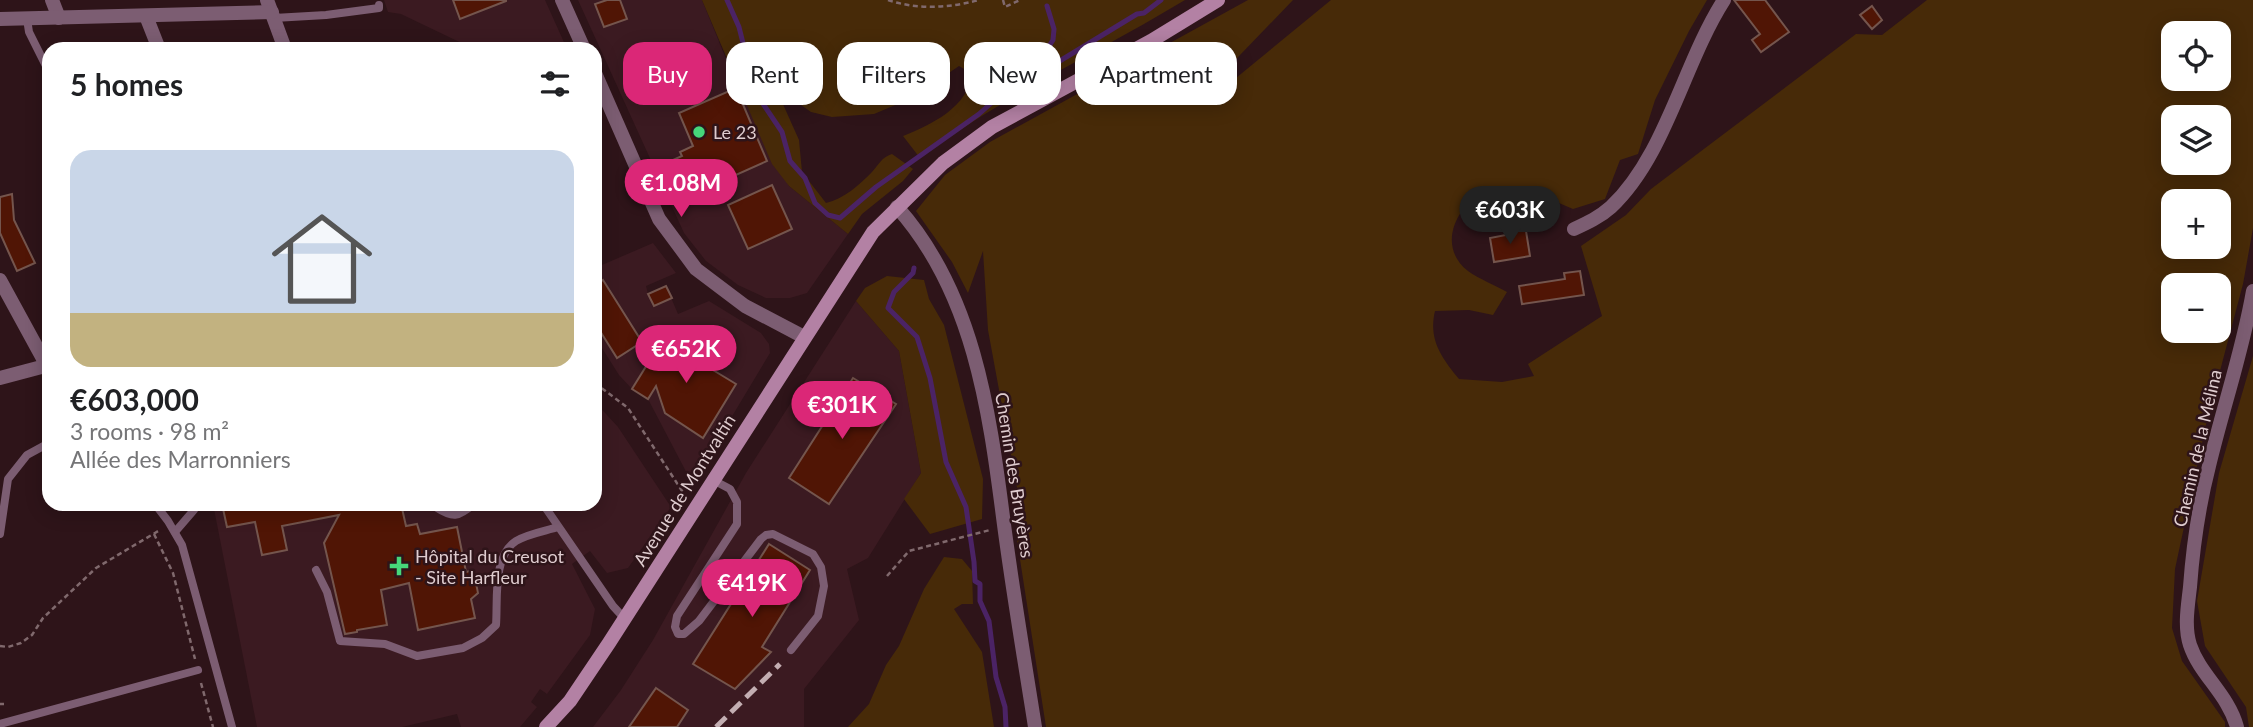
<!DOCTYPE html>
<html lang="en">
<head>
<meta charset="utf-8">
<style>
	body { margin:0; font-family:Lato,sans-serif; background:#f2f2f2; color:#202124; height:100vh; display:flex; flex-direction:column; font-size:26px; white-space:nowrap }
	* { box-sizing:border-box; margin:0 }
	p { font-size:23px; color:#757577 }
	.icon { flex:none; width:38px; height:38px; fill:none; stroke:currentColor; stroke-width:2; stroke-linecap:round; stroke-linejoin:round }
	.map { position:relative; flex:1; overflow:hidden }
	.panel { position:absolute; left:42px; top:42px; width:560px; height:469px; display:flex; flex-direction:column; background:#fff; border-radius:21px; box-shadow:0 4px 18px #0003 }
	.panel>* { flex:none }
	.top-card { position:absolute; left:623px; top:42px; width:665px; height:63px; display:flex; gap:14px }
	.buttons { position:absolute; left:2161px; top:21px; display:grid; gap:14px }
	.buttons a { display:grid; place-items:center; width:70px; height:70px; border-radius:14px; background:#fff; box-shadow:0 4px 18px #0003; font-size:35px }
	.price { position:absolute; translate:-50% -60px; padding:0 16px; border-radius:24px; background:#db2777; color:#fff; font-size:23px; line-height:46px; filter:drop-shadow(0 2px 4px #0008) }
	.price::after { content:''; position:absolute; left:50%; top:42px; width:21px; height:16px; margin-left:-10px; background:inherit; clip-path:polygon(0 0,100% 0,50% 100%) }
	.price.on { background:#222; color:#fff }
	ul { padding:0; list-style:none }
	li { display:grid; align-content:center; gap:14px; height:371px; padding:0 28px }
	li+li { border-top:2px solid #e0e0e0 }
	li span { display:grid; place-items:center; height:217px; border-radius:21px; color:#555 }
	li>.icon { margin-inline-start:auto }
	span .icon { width:126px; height:126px; fill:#fffc; stroke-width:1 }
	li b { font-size:30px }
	h2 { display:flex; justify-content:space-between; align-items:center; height:84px; padding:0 28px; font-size:30px }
	.tag { padding:0 24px; border-radius:21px; background:#fff; box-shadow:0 4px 18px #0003; font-size:24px; line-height:63px }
	.tag.on { background:#db2777; color:#fff }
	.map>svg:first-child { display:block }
	.built { fill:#3b1a21 }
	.green { fill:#472a08; fill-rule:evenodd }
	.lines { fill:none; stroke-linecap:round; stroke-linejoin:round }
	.stream { stroke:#4b2365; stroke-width:5 }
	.building { fill:#501505; stroke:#74554d; stroke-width:2 }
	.path { stroke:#80696d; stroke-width:2.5; stroke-dasharray:5 3.5; stroke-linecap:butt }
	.lane { stroke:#7c5d72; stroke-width:8 }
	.street { stroke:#7c5d72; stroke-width:14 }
	.secondary { stroke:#b381a4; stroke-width:14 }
	.rail { stroke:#c3aeb2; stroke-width:5; stroke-dasharray:14 7; stroke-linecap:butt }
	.poi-dot { fill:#46d77a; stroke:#2e1419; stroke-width:2.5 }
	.labels { text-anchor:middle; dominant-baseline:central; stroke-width:5; stroke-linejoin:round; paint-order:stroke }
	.poi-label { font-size:18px; fill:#dfcccf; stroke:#2e1419; text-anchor:start }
	.street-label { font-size:18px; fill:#dfcccf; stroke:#2e1419 }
</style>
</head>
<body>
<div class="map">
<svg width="2253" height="727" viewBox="0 0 2253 727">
	<rect width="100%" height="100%" fill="#2e1419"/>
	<g class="built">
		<path d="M 384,0 L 545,0 L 567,49 L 474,49 L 401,14 L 388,12 Z"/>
		<path d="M 578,0 L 702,0 L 735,81 L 789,186 L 848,234 L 807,293 L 790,298 L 766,298 L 738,285 L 706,261 L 684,233 Z"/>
		<path d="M 653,243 L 676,273 L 646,286 L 648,294 L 666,286 L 678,314 L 709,301 L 761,333 L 769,344 L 770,353 L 692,483 L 648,399 L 632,389 L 619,375 L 595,337 L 595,268 Z"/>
		<path d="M 856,301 L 899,351 L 921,473 L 868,558 L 847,569 L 859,620 L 804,689 L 804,727 L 593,727 L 621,690 L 653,640 L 746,473 Z"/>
		<path d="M 595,402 L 618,427 L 671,507 L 628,568 L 607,573 L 590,551 L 572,564 L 595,609 L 590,635 L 547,694 L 540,689 L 531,702 L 537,707 L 520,727 L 461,727 L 457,714 L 402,727 L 257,727 L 213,504 L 595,504 Z"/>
	</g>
	<g class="green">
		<path d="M 702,0 L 1185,0 C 1097,53 1003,96 920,158 L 903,136 C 929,126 971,106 971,73 L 959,66 L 912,98 L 874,114 L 832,117 L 811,112 L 791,98 L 782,102 L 799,140 L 802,172 L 826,203 C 844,199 859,185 872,172 C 880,163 881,158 892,154 L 913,169 L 903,181 L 862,214 L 848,234 L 789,186 L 772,164 Z"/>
		<path d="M 1248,0 L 1293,0 L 1215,81 L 1236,78 L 1331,0 L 1707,0 L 1689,31 L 1655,100 L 1638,154 L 1620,160 L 1605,199 L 1573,209 L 1545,197 L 1511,201 L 1462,211 C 1448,230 1447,255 1468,271 C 1479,279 1495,285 1507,292 L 1493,315 L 1469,310 L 1435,311 C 1428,340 1442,358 1459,379 L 1502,382 L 1534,376 L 1528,364 L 1602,316 L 1581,246 L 1626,215 L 1651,189 L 1856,34 L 1882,35 L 1927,0 L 2253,0 L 2253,228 L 2243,284 L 2207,420 L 2175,569 L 2172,628 L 2182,661 L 2225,722 L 2225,727 L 1046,727 L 1017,540 L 1018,493 L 988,330 L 983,251 L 968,293 L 952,262 L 916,211 L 945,175 L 990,142 ZM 2174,33 L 2219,33 L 2219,79 L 2174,79 ZM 2174,117 L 2219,117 L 2219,163 L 2174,163 ZM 2174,201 L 2219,201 L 2219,247 L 2174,247 ZM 2174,285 L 2219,285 L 2219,331 L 2174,331 Z"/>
		<path d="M 887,276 L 924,280 L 929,299 L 944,325 L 983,479 L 982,519 L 930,534 L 904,499 L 921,473 L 899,351 L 856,301 L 865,288 Z"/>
		<path d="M 2253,356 L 2253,727 L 2249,727 L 2246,707 L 2205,646 L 2197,601 L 2219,473 Z"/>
		<path d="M 944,557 L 962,559 L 972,571 L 973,604 L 962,604 L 954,609 L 982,652 L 994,727 L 848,727 L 869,704 L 886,665 L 899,646 L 924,589 Z"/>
	</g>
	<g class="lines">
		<g class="stream">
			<path d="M 727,0 L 739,27 L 746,55 L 747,80 L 782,132 L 790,161 L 805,178 L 815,203 L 828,215 L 840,218 L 876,187 L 979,114 L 1006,90 L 1040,73 L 1137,14 L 1144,13 L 1161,0"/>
			<path d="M 1040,72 L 1044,54 L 1053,40 L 1054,29 L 1047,6"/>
			<path d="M 914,268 L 913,273 L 894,292 L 888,308 L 917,337 L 930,378 L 946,462 L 966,507 L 974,562 L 975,581 L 980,584 L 980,601 L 989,621 L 996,677 L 1005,707 L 1006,727"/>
		</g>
	</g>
	<g class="building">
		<path d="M 453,0 L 506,0 L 506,1 L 460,19 Z"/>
		<path d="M 607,0 L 620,0 L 627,19 L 604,27 L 595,4 Z"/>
		<path d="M 1734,0 L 1765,0 L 1789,32 L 1761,52 L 1752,40 L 1760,34 Z"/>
		<path d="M 1872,6 L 1882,20 L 1872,29 L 1860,15 Z"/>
		<path d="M 736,88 L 767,161 L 680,200 L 664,164 L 682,156 L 680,152 L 693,146 L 679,113 Z"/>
		<path d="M 772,185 L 792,229 L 748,249 L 728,205 Z"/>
		<path d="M 12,194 L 14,220 L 35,263 L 17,271 L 0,233 L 0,197 Z"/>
		<path d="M 1523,228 L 1526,231 L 1530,256 L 1494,262 L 1490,238 L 1511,234 L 1510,231 Z"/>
		<path d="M 1580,271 L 1584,295 L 1522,304 L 1519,286 L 1565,279 L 1564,273 Z"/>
		<path d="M 603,280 L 642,342 L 617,358 L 595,323 L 595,285 Z"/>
		<path d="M 666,286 L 672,298 L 654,306 L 648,294 Z"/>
		<path d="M 695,335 L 714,347 L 703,364 L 736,384 L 703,438 L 665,413 L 656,386 L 648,399 L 632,389 L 663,339 L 685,352 Z"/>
		<path d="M 853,378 L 896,404 L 829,504 L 789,478 Z"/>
		<path d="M 222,504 L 401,504 L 406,526 L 417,524 L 420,534 L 457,527 L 466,572 L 470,571 L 472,578 L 475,578 L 478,593 L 471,599 L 475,618 L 418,630 L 409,583 L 381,590 L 387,625 L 357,630 L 357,632 L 345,634 L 324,543 L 339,515 L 282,526 L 287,550 L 262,555 L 255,522 L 227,527 Z"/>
		<path d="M 769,544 L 810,570 L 762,647 L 771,652 L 735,689 L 693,664 Z"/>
		<path d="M 656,688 L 688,710 L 677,727 L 629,727 Z"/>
	</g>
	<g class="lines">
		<g class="path">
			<path d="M 888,0 C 917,10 950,8 979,0"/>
			<path d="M 1003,0 L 1005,7 L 1020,0"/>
			<path d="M 595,383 L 628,408 L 686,497"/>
			<path d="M 154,534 L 173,573 L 195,659"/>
			<path d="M 887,576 L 909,551 L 990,530"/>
			<path d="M 0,646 L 8,647 L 21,643 L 32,635 L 43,618 L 96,568 L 160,530"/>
			<path d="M 201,683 L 213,727"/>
			<path d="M 0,704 L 4,704"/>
		</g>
		<g class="lane">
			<path d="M 274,18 L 326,15 L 379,8 L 379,5"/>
			<path d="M 27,19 L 29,32 L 49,72"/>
			<path d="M 713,480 L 730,489 L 737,502 L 737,524 L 677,616 L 675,627 L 678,634 L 684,634 L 699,621 L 761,539 L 766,535 L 773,534 L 813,554 L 821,567 L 824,586 L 818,616 L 791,650"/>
			<path d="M 155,504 L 168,521 L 182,545 L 232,727"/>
			<path d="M 436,504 L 437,508 C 454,519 459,516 474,504"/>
			<path d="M 543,504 L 613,606 L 625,619"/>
			<path d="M 175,532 L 194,510 L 195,504"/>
			<path d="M 0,534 L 8,479 L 27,455 L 49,443"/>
			<path d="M 316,570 L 327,592 L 340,641 L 385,644 L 417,656 L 463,648 L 482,638 L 496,625 C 498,600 492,557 516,541 C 527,534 545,531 558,527"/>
			<path d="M 0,724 L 198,670"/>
		</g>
		<g class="street">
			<path d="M 52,0 L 59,18"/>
			<path d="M 267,0 L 285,49"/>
			<path d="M 562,0 L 584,49"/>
			<path d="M 146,16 L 159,49"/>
			<path d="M 0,19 L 272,12"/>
			<path d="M 595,73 L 659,219 L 696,269 L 745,306 L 804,337"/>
			<path d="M 897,207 C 973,292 989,408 1003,517 C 1012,587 1024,657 1035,727"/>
			<path d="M 1574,229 C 1587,223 1600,217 1611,207 C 1666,155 1683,64 1724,0"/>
			<path d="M 0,280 L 47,366"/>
			<path d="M 0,378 L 49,365"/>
			<path d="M 2237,727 C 2228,694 2200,675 2190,645 C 2184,627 2188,605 2190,587 C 2193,546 2199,505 2209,466 C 2223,407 2243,350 2253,291"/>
		</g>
		<path class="secondary" d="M 546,727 L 570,701 L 609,643 L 873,232 L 943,163 L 992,127 L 1151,41 L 1218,0"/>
		<path class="rail" d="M 716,727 L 780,664"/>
	</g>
	<g class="poi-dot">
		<circle cx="699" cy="132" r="7"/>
		<path d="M395.5 555.5h7v7h7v7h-7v7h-7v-7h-7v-7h7z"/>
	</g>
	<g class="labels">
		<g class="poi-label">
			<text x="713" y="132">Le 23</text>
			<text x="415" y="556">Hôpital du Creusot<tspan x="415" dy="21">- Site Harfleur</tspan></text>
		</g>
		<g class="street-label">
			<text transform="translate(2197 448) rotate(-77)">Chemin de la Mélina</text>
			<text transform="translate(1015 475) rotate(81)">Chemin des Bruyères</text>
			<text transform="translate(684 490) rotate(-58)">Avenue de Montvaltin</text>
		</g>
	</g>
</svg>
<div class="buttons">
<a><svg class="icon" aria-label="locate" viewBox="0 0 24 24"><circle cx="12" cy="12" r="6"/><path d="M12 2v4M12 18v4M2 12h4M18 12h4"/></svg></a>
<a><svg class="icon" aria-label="layers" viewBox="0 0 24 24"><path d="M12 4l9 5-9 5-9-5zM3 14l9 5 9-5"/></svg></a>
<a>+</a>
<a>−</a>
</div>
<b class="price" style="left:681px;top:219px">€1.08M</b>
<b class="price on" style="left:1510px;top:246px">€603K</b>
<b class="price" style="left:686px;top:385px">€652K</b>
<b class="price" style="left:842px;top:441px">€301K</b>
<b class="price" style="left:752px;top:619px">€419K</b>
<div class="top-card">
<a class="tag on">Buy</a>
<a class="tag">Rent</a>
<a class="tag">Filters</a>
<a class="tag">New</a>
<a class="tag">Apartment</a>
</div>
<section class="panel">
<h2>5 homes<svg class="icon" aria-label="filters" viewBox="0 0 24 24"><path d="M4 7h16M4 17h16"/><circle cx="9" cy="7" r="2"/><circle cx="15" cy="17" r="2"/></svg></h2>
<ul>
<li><span style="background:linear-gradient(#c9d6e8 75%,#c2b280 0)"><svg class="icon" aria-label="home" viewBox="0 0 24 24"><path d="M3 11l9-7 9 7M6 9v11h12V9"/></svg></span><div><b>€603,000</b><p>3 rooms · 98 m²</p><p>Allée des Marronniers</p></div></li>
</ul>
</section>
</div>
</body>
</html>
